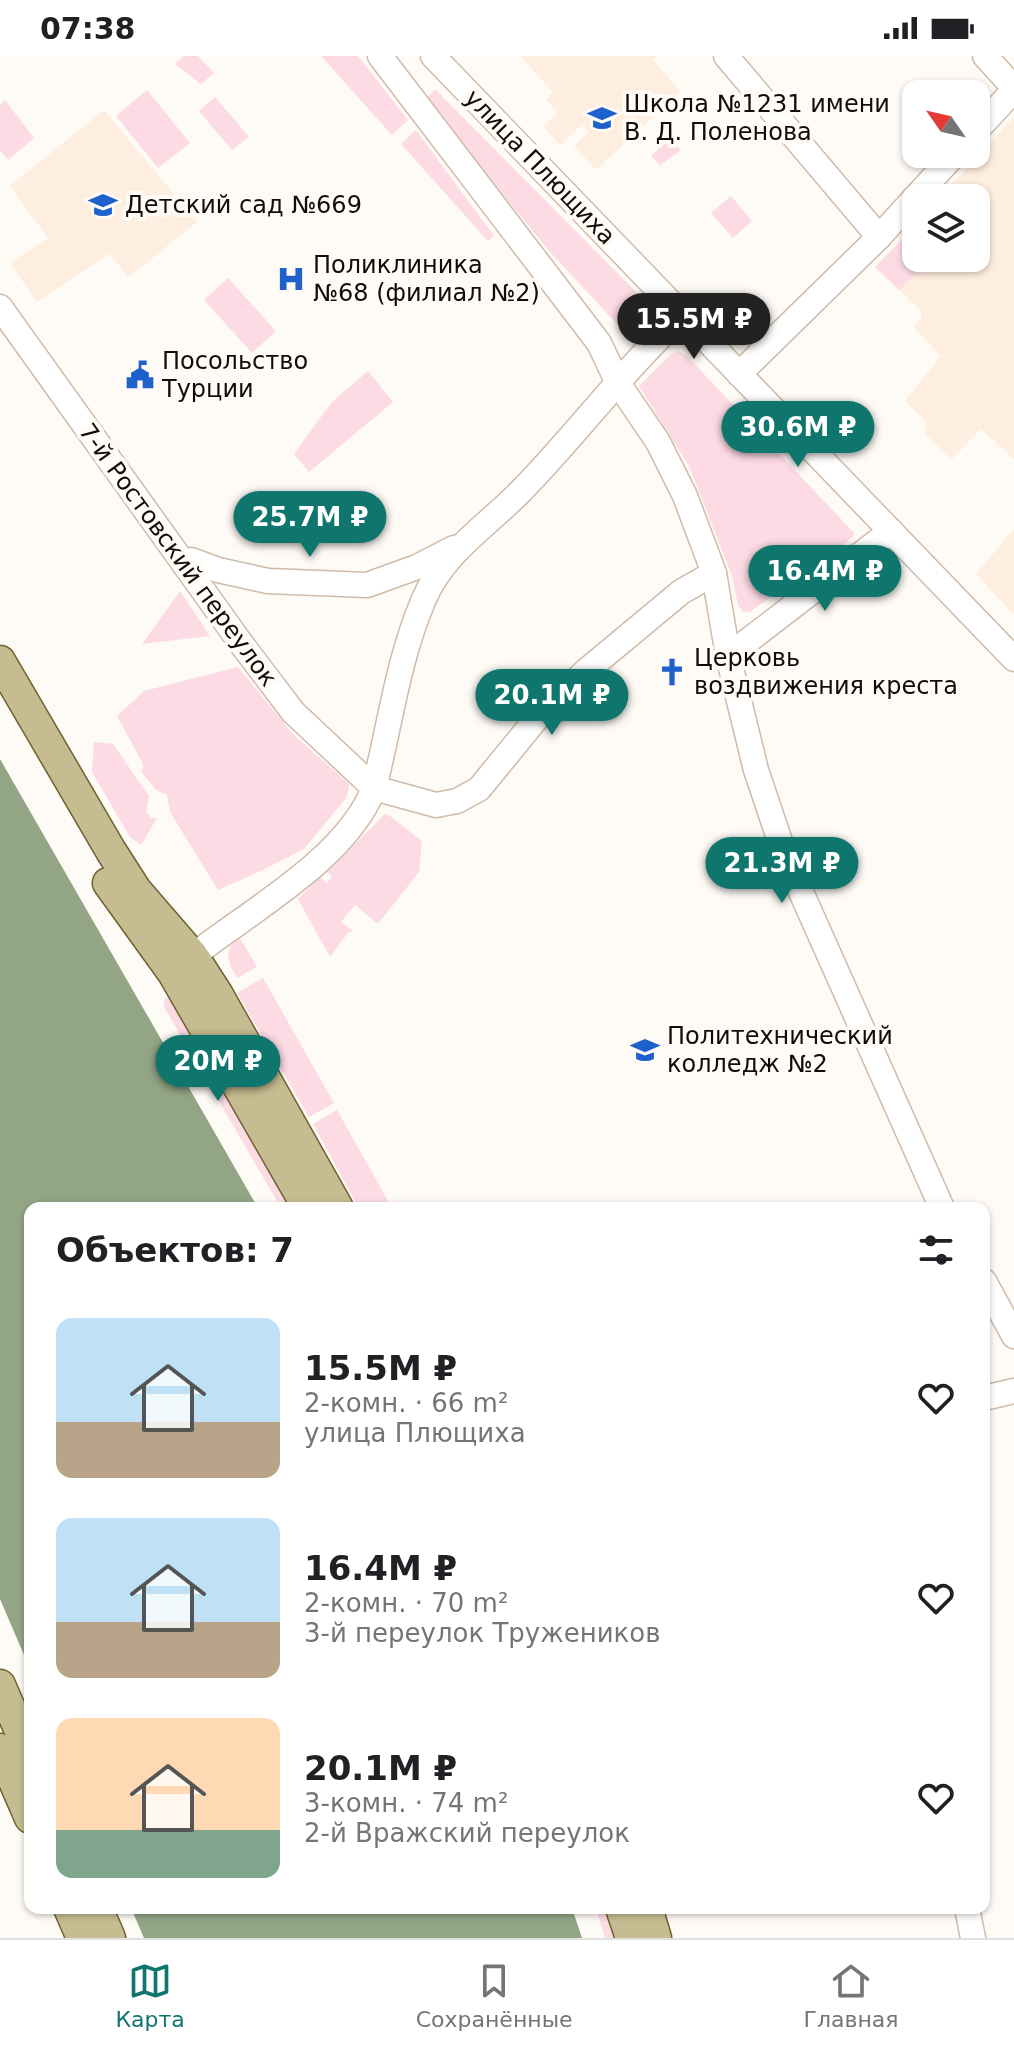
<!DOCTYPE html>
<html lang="ru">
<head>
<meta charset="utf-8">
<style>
	body { margin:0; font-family:"DejaVu Sans",sans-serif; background:#f6f6f6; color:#202124; height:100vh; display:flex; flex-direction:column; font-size:30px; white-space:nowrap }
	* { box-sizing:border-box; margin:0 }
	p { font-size:26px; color:#757577 }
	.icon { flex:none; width:44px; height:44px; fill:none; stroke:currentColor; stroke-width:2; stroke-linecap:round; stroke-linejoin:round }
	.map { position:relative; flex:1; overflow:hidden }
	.details { position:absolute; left:24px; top:1146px; width:966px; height:712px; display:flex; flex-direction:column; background:#fff; border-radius:16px; box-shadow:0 2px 6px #0004 }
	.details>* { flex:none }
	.needle { width:52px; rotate:304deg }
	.tools { position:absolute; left:902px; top:24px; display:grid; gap:16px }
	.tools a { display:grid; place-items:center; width:88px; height:88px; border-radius:16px; background:#fff; box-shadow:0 2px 6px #0004; font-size:40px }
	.price { position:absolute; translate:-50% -68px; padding:0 18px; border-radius:28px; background:#0f766e; color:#fff; font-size:26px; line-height:52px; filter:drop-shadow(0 2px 4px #0008) }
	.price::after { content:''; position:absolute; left:50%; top:48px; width:24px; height:18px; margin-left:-12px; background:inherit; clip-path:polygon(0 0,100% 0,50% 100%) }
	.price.active { background:#222; color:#fff }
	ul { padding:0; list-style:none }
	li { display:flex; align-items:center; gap:24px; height:200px; padding:0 32px }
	li span { display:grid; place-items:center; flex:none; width:224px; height:160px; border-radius:16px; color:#555 }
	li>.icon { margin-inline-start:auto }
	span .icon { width:96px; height:96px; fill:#fffc; stroke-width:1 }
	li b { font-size:34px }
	h2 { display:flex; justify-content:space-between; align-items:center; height:96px; padding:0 32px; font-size:34px }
	.status { display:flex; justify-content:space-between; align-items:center; height:56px; padding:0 40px; background:#fff; direction:ltr }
	.status svg { height:22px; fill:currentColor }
	.tab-bar { display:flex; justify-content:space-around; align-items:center; height:112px; border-top:2px solid #e0e0e0; background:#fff; font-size:22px; color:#757577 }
	.tab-bar a { display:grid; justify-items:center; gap:4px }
	.tab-bar .active { color:#0f766e }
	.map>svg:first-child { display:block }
	.built { fill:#feeedf }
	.green { fill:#fddbe4 }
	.water { fill:#92a585 }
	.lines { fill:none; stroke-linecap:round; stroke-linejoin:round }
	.minor-casing { stroke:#cebba9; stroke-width:27 }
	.major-casing { stroke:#6e6230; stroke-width:33 }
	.minor { stroke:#fff; stroke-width:24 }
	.major { stroke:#c5bd91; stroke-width:30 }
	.labels { text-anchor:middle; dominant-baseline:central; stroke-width:8; stroke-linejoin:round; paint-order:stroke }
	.poi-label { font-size:24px; fill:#120b06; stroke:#fefaf6; text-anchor:start }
	.street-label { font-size:24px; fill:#120b06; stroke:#fefaf6 }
</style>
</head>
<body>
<div class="status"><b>07:38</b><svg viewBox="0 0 49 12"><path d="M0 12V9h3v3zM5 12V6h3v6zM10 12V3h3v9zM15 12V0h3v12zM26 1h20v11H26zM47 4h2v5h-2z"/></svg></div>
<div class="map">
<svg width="1014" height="1882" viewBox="0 0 1014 1882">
	<rect width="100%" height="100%" fill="#fefaf6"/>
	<g class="built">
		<path d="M 520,0 L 657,0 L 653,4 L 680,35 L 596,114 L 574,90 L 589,76 L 583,68 L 560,89 L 543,71 L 558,57 L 546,44 L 553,36 Z"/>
		<path d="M 104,54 L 197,166 L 129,221 L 109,198 L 37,246 L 10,207 L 48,182 L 10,130 Z"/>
		<path d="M 1014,61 L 1014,403 L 981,373 L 952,403 L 926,379 L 925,365 L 905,345 L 941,300 L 914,272 L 921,262 L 921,255 L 875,211 L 916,168 L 916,202 L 976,202 L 976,142 L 939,142 Z"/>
		<path d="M 1014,473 L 1014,559 L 976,518 Z"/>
	</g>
	<g class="green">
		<path d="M 184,0 L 198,0 L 214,17 L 201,28 L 175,8 Z"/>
		<path d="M 321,0 L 358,0 L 408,64 L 392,79 Z"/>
		<path d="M 435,33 L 652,252 C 649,277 637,276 617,268 L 551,197 L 425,44 Z"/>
		<path d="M 147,34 L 190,87 L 158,112 L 116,60 Z"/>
		<path d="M 215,41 L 249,81 L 232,94 L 199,55 Z"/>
		<path d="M 5,44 L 34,82 L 8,104 L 0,94 L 0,49 Z"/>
		<path d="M 416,74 L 494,180 L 488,185 L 401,88 Z"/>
		<path d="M 669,83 L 681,94 L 660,109 L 651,100 Z"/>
		<path d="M 731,140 L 752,165 L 733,182 L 711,157 Z"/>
		<path d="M 901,185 L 922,212 L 899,234 L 875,211 Z"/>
		<path d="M 228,222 L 276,275 L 252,297 L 204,244 Z"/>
		<path d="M 679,295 L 687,300 L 855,478 L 853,481 L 750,556 L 743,556 L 738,549 L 732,520 L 689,410 L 639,330 L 671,298 Z"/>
		<path d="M 368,315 L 393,346 L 309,416 L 294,398 L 332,346 Z"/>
		<path d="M 180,535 L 210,580 L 142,588 Z"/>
		<path d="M 238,611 L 293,678 L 349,728 L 347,741 L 304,793 L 261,815 L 218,834 L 170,756 L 167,739 L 156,734 L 142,717 L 143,708 L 117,660 L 144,635 Z"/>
		<path d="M 94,686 L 113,688 L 149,740 L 146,755 L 151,762 L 157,762 L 141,789 L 130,781 L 92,716 Z"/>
		<path d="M 386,757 L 422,785 L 419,816 L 378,868 L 355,849 L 341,866 L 353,875 L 348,877 L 330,901 L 298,843 L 320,821 L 327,827 L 332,821 L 327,816 Z"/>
		<path d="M 240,882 L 257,911 L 237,922 C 228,907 222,892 240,882 Z"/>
		<path d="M 263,922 L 334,1047 L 309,1061 L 237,937 Z"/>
		<path d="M 170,939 L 294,1152 L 281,1152 L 164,951 L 164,944 Z"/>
		<path d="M 337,1054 L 392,1152 L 359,1152 L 313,1068 Z"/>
		<path d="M 596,1852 L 607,1852 L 616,1882 L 605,1882 Z"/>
	</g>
	<g class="water">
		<path d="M 0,703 L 258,1152 L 30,1152 L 30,1613 L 0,1543 Z"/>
		<path d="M 131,1852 L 572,1852 L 582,1882 L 144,1882 Z"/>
	</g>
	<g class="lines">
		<defs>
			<g id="minor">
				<path d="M 380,0 L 599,287 L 618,327 L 658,386 L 685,440 L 714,517 L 728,600 L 756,714 L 785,800 L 942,1152"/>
				<path d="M 433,0 L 1014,603"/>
				<path d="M 726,0 L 879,181"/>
				<path d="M 985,0 L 1014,32"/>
				<path d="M 976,75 L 1014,34"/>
				<path d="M 0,251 L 240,586 L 293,656 L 374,732 L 436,749 L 457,745 L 479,733 L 537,662 L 586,615 L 681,536 L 714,517"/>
				<path d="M 739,318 L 879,181 L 955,98"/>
				<path d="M 185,509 L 191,504 L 218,514 L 268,525 L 367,529 L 417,511 L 454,492"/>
				<path d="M 728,600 L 891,475"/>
				<path d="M 179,911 C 238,861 345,807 374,732 C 390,669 398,603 424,543 C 444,496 487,470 521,435 C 577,378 624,313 683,259"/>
				<path d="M 984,1225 L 1014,1280"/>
				<path d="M 984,1342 L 1014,1335"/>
				<path d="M 967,1852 L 973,1882"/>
			</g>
			<g id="major">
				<path d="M 0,605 L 111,795 L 136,834 L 193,900 L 218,939 L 338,1152"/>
				<path d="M 108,827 L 173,917 L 308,1152"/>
				<path d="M 0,1629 L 30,1698"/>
				<path d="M 0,1693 L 30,1762"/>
				<path d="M 69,1852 L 82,1882"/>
				<path d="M 97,1852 L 110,1882"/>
				<path d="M 621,1852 L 631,1882"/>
				<path d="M 647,1852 L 656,1882"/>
			</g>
		</defs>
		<use href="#minor" class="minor-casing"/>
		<use href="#major" class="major-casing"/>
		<use href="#minor" class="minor"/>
		<use href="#major" class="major"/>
	</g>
	<defs>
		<symbol id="school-bare" viewBox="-9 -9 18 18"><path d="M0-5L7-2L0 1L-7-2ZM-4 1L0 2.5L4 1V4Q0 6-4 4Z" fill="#1e60cc" stroke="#fefaf6" stroke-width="2.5" paint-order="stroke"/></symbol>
		<symbol id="hospital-bare" viewBox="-9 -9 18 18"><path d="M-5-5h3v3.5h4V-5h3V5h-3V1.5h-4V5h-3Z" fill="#1e60cc" stroke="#fefaf6" stroke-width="2.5" paint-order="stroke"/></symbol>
		<symbol id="civic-bare" viewBox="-9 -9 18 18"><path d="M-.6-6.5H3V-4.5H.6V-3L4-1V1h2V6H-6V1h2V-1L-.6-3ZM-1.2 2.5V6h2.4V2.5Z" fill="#1e60cc" stroke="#fefaf6" stroke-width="2.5" paint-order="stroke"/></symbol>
		<symbol id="church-bare" viewBox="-9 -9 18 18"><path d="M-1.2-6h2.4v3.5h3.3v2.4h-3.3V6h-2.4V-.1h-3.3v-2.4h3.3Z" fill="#1e60cc" stroke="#fefaf6" stroke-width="2.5" paint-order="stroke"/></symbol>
		<symbol id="university-bare" viewBox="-9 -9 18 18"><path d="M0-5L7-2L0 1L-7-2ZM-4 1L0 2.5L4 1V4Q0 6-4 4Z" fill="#1e60cc" stroke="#fefaf6" stroke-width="2.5" paint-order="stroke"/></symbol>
	</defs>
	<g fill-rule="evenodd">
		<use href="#school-bare" x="582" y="42" width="40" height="40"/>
		<use href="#school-bare" x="83" y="129" width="40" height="40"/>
		<use href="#hospital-bare" x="271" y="203" width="40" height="40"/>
		<use href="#civic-bare" x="120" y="299" width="40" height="40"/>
		<use href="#church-bare" x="652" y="596" width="40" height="40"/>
		<use href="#university-bare" x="625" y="974" width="40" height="40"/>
	</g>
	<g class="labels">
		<g class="poi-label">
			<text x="624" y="48">Школа №1231 имени<tspan x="624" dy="28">В. Д. Поленова</tspan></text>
			<text x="125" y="149">Детский сад №669</text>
			<text x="313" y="209">Поликлиника<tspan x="313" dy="28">№68 (филиал №2)</tspan></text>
			<text x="162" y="305">Посольство<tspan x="162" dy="28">Турции</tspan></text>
			<text x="694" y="602">Церковь<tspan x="694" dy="28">воздвижения креста</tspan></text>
			<text x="667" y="980">Политехнический<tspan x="667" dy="28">колледж №2</tspan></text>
		</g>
		<g class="street-label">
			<text transform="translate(540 111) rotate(46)">улица Плющиха</text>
			<text transform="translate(178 499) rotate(54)">7-й Ростовский переулок</text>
		</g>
	</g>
</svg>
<div class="tools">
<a><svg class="needle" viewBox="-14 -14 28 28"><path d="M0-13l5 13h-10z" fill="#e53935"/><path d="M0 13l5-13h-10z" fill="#757577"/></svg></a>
<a><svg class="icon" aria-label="layers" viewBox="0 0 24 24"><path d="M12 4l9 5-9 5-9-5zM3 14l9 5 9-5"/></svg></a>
</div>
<b class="price active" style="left:694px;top:305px">15.5M ₽</b>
<b class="price" style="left:798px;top:413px">30.6M ₽</b>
<b class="price" style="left:310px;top:503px">25.7M ₽</b>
<b class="price" style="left:825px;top:557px">16.4M ₽</b>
<b class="price" style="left:552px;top:681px">20.1M ₽</b>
<b class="price" style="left:782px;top:849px">21.3M ₽</b>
<b class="price" style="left:218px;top:1047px">20M ₽</b>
<section class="details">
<h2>Объектов: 7<svg class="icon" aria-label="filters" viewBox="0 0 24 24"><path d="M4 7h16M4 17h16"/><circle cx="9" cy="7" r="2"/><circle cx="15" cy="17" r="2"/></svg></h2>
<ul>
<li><span style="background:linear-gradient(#bfe0f5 65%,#b9a48a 0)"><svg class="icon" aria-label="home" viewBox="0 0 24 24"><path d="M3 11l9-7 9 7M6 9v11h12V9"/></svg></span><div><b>15.5M ₽</b><p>2-комн. · 66 m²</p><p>улица Плющиха</p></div><svg class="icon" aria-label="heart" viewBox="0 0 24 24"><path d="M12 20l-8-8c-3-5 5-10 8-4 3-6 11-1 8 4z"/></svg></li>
<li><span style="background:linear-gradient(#bfe0f5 65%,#b9a48a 0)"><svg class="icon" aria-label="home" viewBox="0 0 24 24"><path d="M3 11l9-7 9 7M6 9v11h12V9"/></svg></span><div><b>16.4M ₽</b><p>2-комн. · 70 m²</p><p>3-й переулок Тружеников</p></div><svg class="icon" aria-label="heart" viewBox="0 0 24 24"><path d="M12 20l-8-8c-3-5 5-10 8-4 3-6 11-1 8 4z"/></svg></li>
<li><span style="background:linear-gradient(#ffd9b3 70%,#7fa58c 0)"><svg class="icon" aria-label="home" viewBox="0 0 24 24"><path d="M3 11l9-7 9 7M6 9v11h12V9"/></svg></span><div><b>20.1M ₽</b><p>3-комн. · 74 m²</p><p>2-й Вражский переулок</p></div><svg class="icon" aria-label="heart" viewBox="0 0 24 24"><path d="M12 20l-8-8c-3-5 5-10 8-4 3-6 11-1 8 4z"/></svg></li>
</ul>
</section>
</div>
<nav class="tab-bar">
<a class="active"><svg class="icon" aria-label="map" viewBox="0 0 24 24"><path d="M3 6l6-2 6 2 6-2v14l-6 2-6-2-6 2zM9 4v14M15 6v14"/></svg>Карта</a>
<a><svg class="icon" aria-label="saved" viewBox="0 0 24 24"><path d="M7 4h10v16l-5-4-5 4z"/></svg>Сохранённые</a>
<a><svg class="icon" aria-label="home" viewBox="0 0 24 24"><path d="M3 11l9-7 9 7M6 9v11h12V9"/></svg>Главная</a>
</nav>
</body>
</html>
